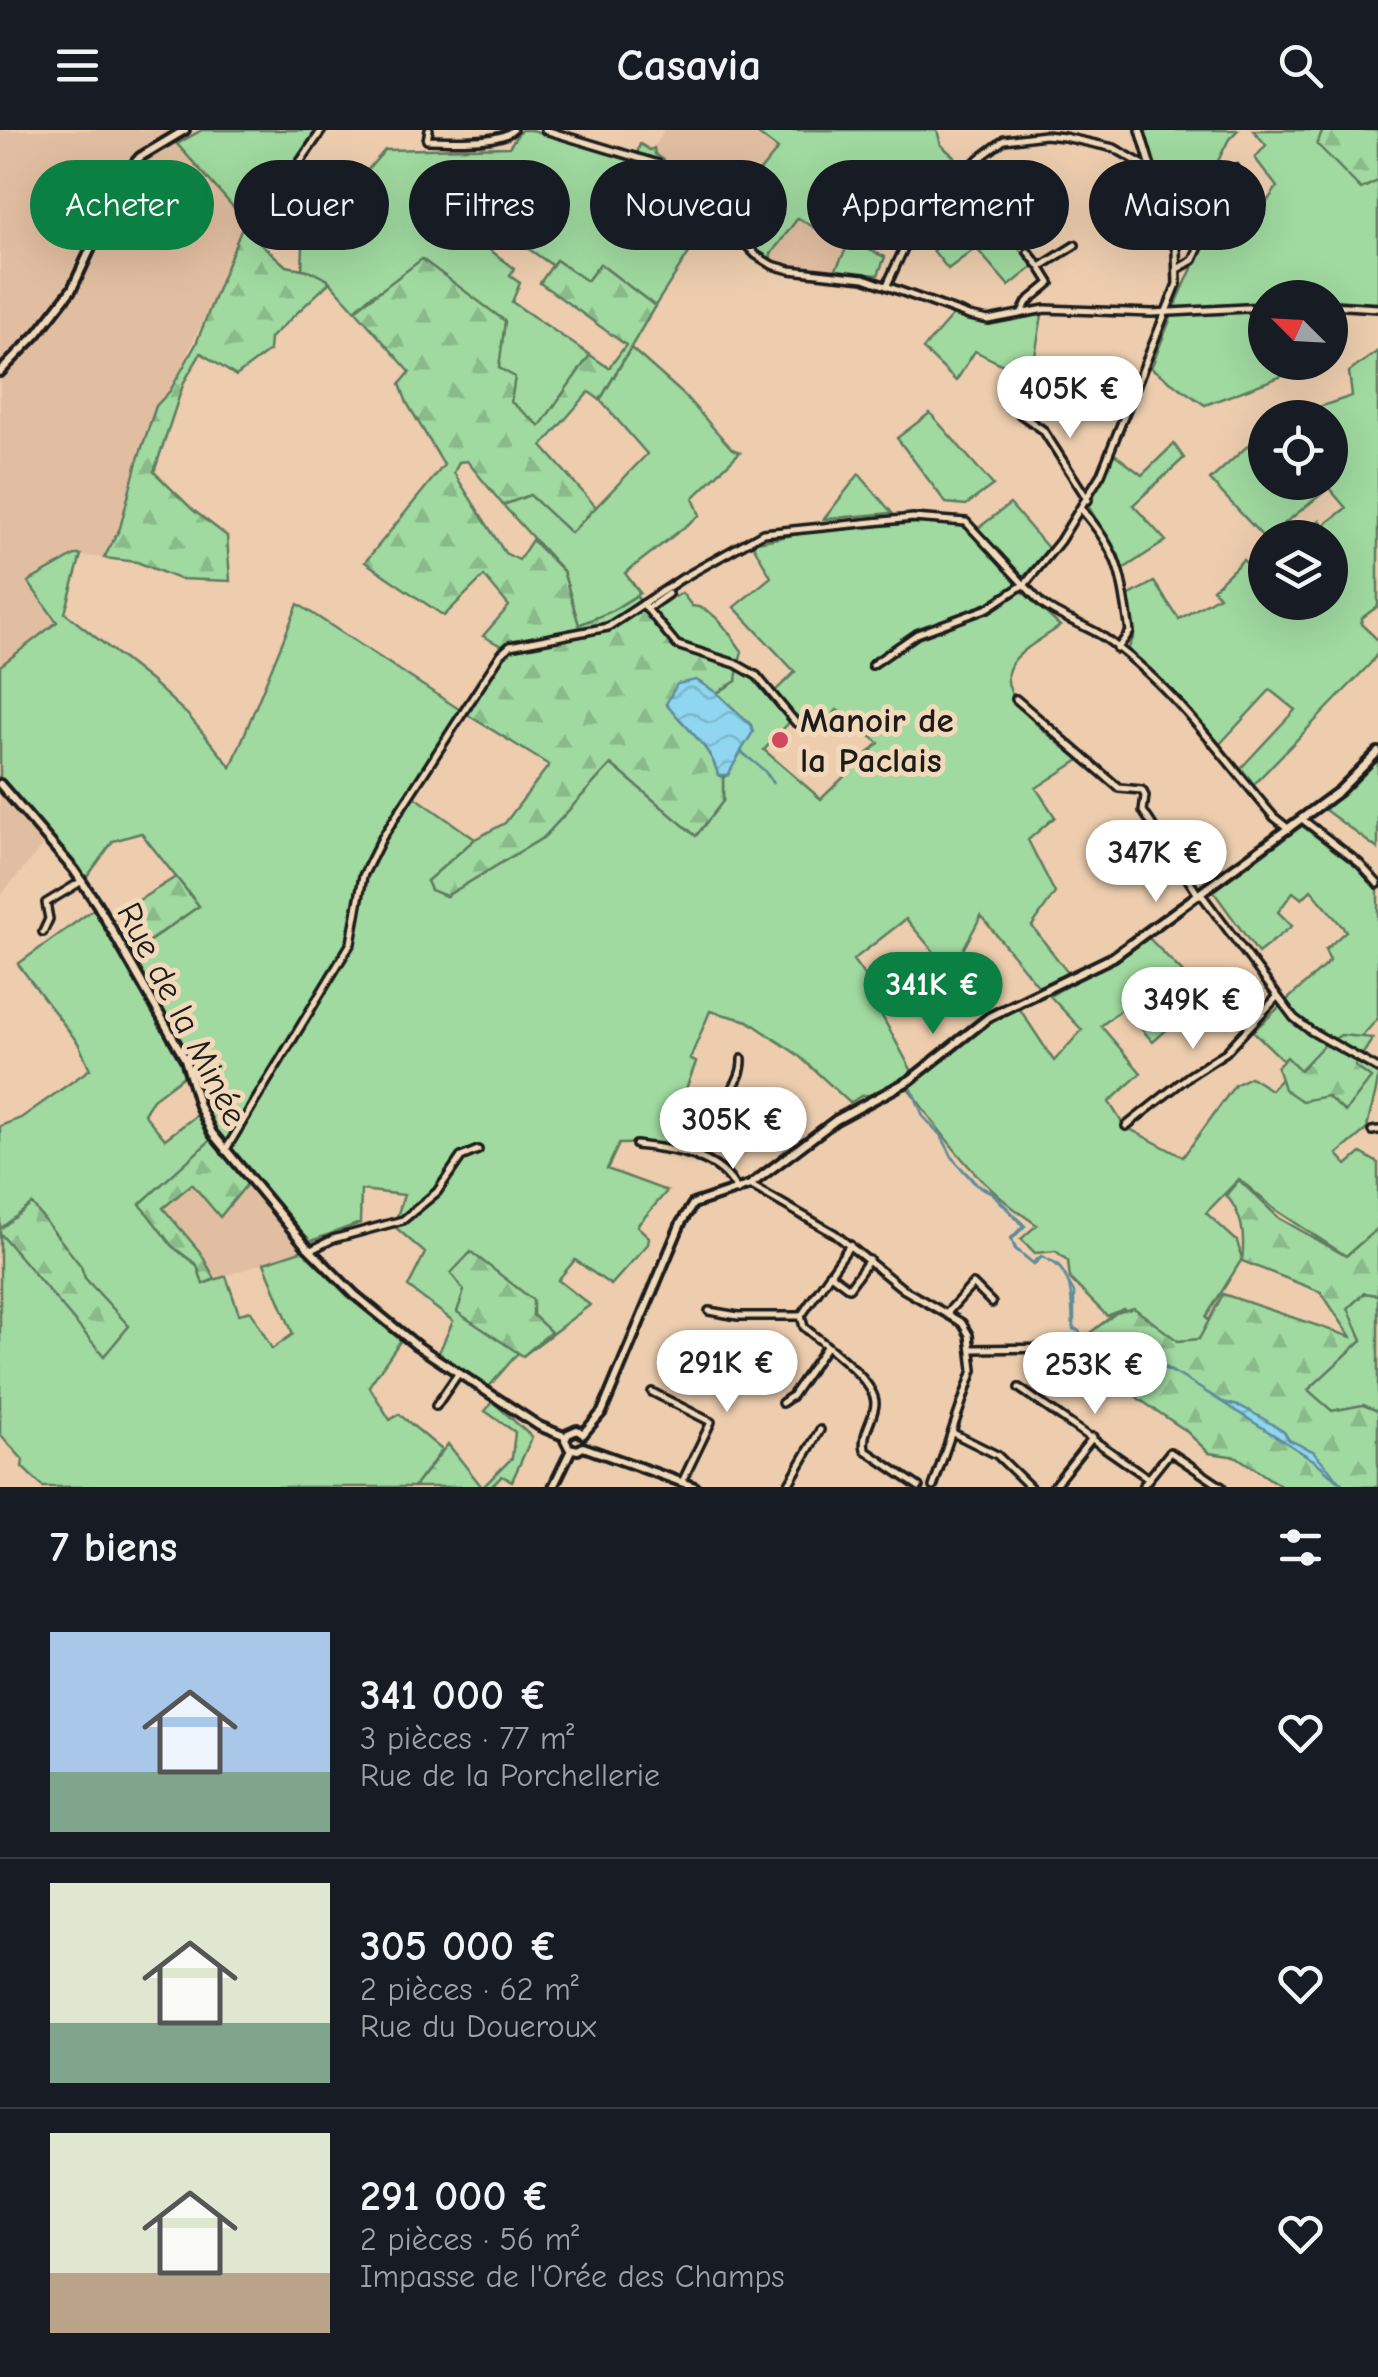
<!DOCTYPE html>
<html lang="fr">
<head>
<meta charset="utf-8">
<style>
	body { margin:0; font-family:"Comic Neue",sans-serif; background:#242831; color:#f1f3f6; height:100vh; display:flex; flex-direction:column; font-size:38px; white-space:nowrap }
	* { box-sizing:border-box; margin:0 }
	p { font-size:32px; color:#9ea1a6 }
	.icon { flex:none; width:55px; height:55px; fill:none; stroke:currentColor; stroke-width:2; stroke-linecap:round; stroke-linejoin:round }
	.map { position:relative; height:1357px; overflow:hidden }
	.details { display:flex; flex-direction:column; background:#171b24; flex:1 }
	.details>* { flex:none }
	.banner { position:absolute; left:30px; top:30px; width:1320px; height:90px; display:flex; gap:20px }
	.needle { width:65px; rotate:294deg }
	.controls { position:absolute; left:1248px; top:150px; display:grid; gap:20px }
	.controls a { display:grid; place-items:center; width:100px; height:100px; border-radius:50%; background:#171b24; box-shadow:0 10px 40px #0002; font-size:50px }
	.price { position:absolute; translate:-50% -85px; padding:0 22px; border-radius:35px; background:#fff; color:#222; font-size:32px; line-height:65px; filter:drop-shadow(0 2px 5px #0008) }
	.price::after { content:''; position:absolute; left:50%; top:60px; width:30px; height:22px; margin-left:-15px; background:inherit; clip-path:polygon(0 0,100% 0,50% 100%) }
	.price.current { background:#0b8043; color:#fff }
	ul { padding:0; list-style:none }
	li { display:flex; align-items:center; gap:30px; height:250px; padding:0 50px }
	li+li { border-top:2px solid #363941 }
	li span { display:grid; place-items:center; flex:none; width:280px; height:200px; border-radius:0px; color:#555 }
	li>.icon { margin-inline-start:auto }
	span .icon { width:120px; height:120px; fill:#fffc; stroke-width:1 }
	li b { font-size:42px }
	h2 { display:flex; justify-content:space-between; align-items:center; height:120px; padding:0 50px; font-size:42px }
	.pill { padding:0 35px; border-radius:45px; background:#171b24; box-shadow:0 10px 40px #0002; font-size:35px; line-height:90px }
	.pill.current { background:#0b8043; color:#fff }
	header { display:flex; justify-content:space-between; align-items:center; height:130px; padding:0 50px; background:#171b24; font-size:45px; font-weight:700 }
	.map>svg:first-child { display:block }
	.built { fill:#e1bea1 }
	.green { fill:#a0daa0; stroke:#5e7b5e; stroke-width:2.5; fill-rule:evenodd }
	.forest { fill:url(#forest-firs); stroke:#5e7b5e; stroke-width:2.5 }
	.water { fill:url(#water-waves); stroke:#618c9b; stroke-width:2.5 }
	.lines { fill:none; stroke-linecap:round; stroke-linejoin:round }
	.minor-casing { stroke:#1c1c1c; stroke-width:12 }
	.tertiary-casing { stroke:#1c1c1c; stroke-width:14 }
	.minor { stroke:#f1d9b9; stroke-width:5 }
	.tertiary { stroke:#f1d9b9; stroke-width:6 }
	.poi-dot { fill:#d1495b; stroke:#f1d9b9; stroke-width:4 }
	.labels { text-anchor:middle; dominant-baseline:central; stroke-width:10; stroke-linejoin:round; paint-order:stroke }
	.poi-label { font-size:35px; font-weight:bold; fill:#1c1c1c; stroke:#f1d9b9; text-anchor:start }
	.street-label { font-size:35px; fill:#1c1c1c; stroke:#f1d9b9 }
</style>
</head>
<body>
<header><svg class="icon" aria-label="menu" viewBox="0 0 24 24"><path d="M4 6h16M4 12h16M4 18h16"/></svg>Casavia<svg class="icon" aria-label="search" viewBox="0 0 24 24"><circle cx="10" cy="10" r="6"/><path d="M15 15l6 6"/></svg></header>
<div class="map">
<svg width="1378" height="1357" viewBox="0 0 1378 1357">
	<defs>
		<pattern id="forest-firs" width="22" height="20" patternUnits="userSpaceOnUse" patternTransform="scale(2.5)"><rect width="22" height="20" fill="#a0daa0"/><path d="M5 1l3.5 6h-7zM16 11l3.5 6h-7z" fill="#89ba89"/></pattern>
		<pattern id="water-waves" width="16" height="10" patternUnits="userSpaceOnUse" patternTransform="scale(2.5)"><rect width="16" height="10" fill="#8fd6f0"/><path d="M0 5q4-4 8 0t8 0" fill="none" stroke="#7bb7cd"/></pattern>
	</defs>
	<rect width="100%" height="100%" fill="#edcdae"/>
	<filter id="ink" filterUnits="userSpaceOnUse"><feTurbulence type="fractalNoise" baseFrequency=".01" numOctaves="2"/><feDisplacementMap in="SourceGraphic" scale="20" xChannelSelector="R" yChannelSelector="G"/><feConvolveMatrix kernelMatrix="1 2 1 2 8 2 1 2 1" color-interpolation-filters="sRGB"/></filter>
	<g filter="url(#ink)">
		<g class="built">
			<path d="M 0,0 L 202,0 L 178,15 L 245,90 L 221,153 L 170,261 L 156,276 L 137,332 L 120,398 L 104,428 L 75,425 L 28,452 L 58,492 L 0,536 Z"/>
			<path d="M 664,0 L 753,0 L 779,19 L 743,63 L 701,61 L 655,24 L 654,18 Z"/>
			<path d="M 798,88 L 847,117 L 835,141 L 834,152 L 790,146 L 770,139 L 771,124 Z"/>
			<path d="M 0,661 L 46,712 L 0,766 Z"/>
			<path d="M 252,1048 L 311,1111 L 304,1120 L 215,1149 L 200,1122 L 162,1078 L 192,1054 L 246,1056 Z"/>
		</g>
		<g class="green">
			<path d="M 202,0 L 316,0 L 252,94 L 245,90 L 177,14 Z"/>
			<path d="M 521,0 L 532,0 L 635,30 L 640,14 L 650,20 L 654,18 L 655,24 L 701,60 L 716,41 L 743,62 L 778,19 L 753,0 L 937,0 L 941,15 L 967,38 L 955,50 L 977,79 L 1032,58 L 1051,93 L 1017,116 L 1033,137 L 1009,156 L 976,118 L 948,139 L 916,99 L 907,95 L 898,113 L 841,88 L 830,102 L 885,127 L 878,145 L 835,141 L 847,117 L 798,88 L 771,124 L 770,139 L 710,90 L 655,176 L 600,134 L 587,151 L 556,130 L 552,135 L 504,102 L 490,120 L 514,138 L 510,146 L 520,153 L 512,172 L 590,225 L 540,297 L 510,272 L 499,238 L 387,158 L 373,164 L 355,180 L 328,150 L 302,139 L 304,95 L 350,41 L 364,44 L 385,20 L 509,17 Z"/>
			<path d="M 1142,0 L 1238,0 L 1229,9 L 1218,31 L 1224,57 L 1208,90 L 1169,88 Z"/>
			<path d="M 1253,0 L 1323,0 L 1317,15 L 1378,51 L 1378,173 L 1330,170 L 1330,168 L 1265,168 L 1265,232 L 1317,233 L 1205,275 L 1151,238 L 1179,167 L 1225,65 L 1258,85 L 1277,57 L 1255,28 L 1266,15 Z"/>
			<path d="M 954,184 L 987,193 L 1042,185 L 1031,249 L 975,221 L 956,251 L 923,219 Z"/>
			<path d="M 631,218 L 684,265 L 732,319 L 740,322 L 693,368 L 700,385 L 625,443 L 640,463 L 610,482 L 579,495 L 563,441 L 503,375 L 530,364 L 571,403 L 647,324 L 600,270 Z"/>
			<path d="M 1378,221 L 1378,476 L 1362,488 L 1361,494 L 1378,510 L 1378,523 L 1370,534 L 1254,654 L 1241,638 L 1295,580 L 1270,560 L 1219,615 L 1127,522 L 1134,506 L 1128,466 L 1154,452 L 1179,489 L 1219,466 L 1213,459 L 1243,430 L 1265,449 L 1265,472 L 1330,472 L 1330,408 L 1297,407 L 1320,390 L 1324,395 L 1346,378 L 1329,358 L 1265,409 L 1210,350 L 1265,300 L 1265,352 L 1330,352 L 1330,288 L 1289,287 L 1352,266 L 1349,242 Z"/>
			<path d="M 930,283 L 993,355 L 966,375 L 946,373 L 897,308 Z"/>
			<path d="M 1174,314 L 1184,328 L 1133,375 L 1166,411 L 1123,439 L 1119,426 L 1088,376 L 1113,323 L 1142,345 Z"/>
			<path d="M 859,344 L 892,383 L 824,389 Z"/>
			<path d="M 1010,374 L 1048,418 L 1016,456 L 1060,496 C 1046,507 1019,520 1011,535 C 992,568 1057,610 1079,630 L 1036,658 L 1055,687 L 1028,710 L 1055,763 L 1032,796 L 1068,843 L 1039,857 L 981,786 L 951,842 L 906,789 L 853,830 L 887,876 L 881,884 L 913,943 L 939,922 L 1019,878 L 1054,931 L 1082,900 L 1050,866 L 1148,807 L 1205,865 L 1153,912 L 1123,878 L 1101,896 L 1141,943 L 1109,972 L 1124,996 L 1183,1027 L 1235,955 L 1250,947 L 1271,960 L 1291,938 L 1253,901 L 1330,831 L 1325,820 L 1346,801 L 1311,760 L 1302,769 L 1293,762 L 1278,782 L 1292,796 L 1258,823 L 1213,761 L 1302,696 L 1367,745 L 1378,759 L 1378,888 L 1347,924 L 1378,943 C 1378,964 1370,978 1367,999 L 1337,1024 L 1347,1035 L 1361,1023 L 1378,1033 L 1378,1098 L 1346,1126 L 1273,1078 L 1239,1049 L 1206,1083 L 1237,1111 L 1242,1129 L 1206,1187 L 1212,1194 L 1183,1227 L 1124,1179 L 1107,1186 L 1070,1149 L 1068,1131 L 1056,1121 L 1035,1123 L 1021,1109 L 1037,1095 C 979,1057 949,1014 909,959 L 861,966 L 850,973 L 798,925 L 748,891 L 710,881 L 690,929 L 696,932 L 666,1013 L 619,1014 L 607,1039 L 667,1061 L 637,1096 L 649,1107 L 648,1114 L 611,1155 L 575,1130 L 558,1150 L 590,1175 L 524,1225 L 518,1223 L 487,1259 L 437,1227 L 453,1191 L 408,1157 L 425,1123 L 394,1096 L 404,1065 L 361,1060 L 360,1093 L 311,1111 L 226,1020 L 141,1073 L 172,1116 L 197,1135 L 203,1154 L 226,1146 L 239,1184 L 251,1181 L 272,1219 L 293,1204 L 264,1133 L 304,1120 L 330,1148 L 401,1210 L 369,1256 L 390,1290 L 399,1284 L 442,1320 L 414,1357 L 43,1357 L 22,1337 L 23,1330 L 0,1304 L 0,996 L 21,988 L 90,939 L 78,913 L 18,834 L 94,779 L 122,823 L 137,820 L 199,776 L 141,703 L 113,711 L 87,747 L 77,748 L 0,661 L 0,536 L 57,492 L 28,452 L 75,425 L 81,425 L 65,483 L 151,551 L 188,585 L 231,637 L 298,474 L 462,581 L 408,662 L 475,709 L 427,751 L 446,766 L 544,707 L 611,634 L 695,705 L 723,671 L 723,647 L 728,645 L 751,595 L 717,563 L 736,551 L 677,515 L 646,478 L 669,461 L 675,467 L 682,463 L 692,476 C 715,477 729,504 742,521 L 738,536 L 753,545 L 772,564 L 795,542 L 734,477 L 771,447 L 752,413 L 814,401 L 930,392 L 954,393 L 973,402 ZM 837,580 L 879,613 L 821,669 L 764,620 L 796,585 L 818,603 ZM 193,939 L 205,979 L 165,1009 L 144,984 L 153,969 Z"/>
			<path d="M 1378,630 L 1378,719 L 1325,680 Z"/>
			<path d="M 1364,1163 L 1378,1165 L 1378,1281 L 1363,1275 L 1332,1281 L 1307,1260 L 1362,1210 L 1348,1178 Z"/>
		</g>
		<g class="forest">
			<path d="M 1323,0 L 1378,0 L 1378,51 L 1361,59 L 1317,14 Z"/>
			<path d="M 245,90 L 252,94 L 249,103 L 286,136 L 308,140 L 328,150 L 329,153 L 270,208 L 269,221 L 236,246 L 201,223 L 184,252 L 154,342 L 193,380 L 227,406 L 230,451 L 179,449 L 137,432 L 104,428 L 120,398 L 137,332 L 156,276 L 170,261 L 196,214 Z"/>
			<path d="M 422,129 L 505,191 L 499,238 L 515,247 L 511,272 L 540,296 L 590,225 L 609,238 L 626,215 L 540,153 L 556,130 L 587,151 L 600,134 L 655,176 L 600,270 L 589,262 L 542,316 L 596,377 L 571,403 L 530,365 L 503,375 L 467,331 L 459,332 L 454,343 L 505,423 L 519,430 L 532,410 L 563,441 L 579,495 L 610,482 L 636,466 L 677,515 L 738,536 L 736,551 L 717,563 L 696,550 L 666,574 C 683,594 713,619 718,645 L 723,647 L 723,671 L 696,706 L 611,634 L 544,707 L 446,766 L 431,760 L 427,751 L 475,709 L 505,693 L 549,635 L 468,585 L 504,525 L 503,517 L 483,506 L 509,476 L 484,446 L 444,486 L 365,432 L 444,335 L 407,273 L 400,254 L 410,242 L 355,180 Z"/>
			<path d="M 176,747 L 199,776 L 136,820 L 130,819 L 136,772 Z"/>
			<path d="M 1341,905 L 1373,908 L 1355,936 L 1371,948 L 1345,982 L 1327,966 L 1302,971 L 1284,959 L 1277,937 L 1287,927 L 1300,940 L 1324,915 Z"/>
			<path d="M 216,1005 L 252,1048 L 220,1087 L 192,1054 L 163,1078 L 200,1122 L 215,1149 L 203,1154 L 197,1135 L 172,1116 L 140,1074 Z"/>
			<path d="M 1239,1050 L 1279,1088 L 1346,1126 L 1378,1098 L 1378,1165 L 1364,1163 L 1348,1178 L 1362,1210 L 1308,1260 L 1332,1281 L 1363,1275 L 1378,1281 L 1378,1357 L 1282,1357 L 1237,1327 L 1209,1323 L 1185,1300 L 1139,1269 L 1111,1241 L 1091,1202 L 1116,1183 L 1134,1178 L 1178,1211 L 1199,1209 L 1223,1164 L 1351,1207 L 1321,1162 L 1242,1131 C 1245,1105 1243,1085 1226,1065 Z"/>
			<path d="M 32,1074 L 81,1136 L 85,1148 L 129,1196 L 104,1226 L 0,1103 L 0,1099 Z"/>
			<path d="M 471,1122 L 533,1170 L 533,1185 L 551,1202 L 523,1226 L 457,1182 L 464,1161 L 451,1143 Z"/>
			<path d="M 493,1272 L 532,1307 L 512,1351 L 502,1346 L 491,1357 L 483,1357 L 512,1328 L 515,1302 L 485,1281 Z"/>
			<path d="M 448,1314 L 482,1357 L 414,1357 Z"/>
		</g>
		<g class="water">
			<path d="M 696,550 L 717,563 L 751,595 L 753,602 L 741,621 C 752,632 768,640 773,654 L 764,640 L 741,622 L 728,645 L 718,645 C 713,619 683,594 666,574 L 677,554 Z"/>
			<path d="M 911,957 L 923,986 L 941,1005 L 954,1030 L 977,1054 L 992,1062 L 1025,1096 L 1012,1109 L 1016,1119 L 1033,1133 L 1041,1126 L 1058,1134 L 1074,1162 L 1074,1198 L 1079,1201 L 1089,1221 L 1135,1219 L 1223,1272 L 1242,1277 L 1264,1289 L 1284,1302 L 1289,1310 L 1313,1321 L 1345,1357 L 1315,1331 L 1179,1245 L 1137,1226 L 1089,1223 L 1079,1201 L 1073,1199 C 1071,1170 1076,1139 1042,1127 L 1034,1134 L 1015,1119 L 1011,1108 L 1023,1096 L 992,1063 L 976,1055 L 954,1030 L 941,1006 L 923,986 Z"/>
		</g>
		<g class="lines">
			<defs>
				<g id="minor">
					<path d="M 429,0 L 427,10 C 448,10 499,14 513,0"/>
					<path d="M 545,0 L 658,34 L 707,75 L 756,125 L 772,135 L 790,140 L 864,148 L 969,186 L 988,190 L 1045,179 L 1152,183 L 1265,177"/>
					<path d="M 256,96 L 322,0"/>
					<path d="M 1028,122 L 1040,137"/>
					<path d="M 1179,138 L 1193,130 L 1235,38"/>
					<path d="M 887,155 L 916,92 L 976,31 L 1004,10 L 1045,5 L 1064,7 L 1114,18 L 1149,38"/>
					<path d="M 1330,175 L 1378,178"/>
					<path d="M 1022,182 L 1027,172 L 1050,153 L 1040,137 L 1075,115"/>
					<path d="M 1020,284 L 1043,300 L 1088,370"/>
					<path d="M 1082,380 C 1121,425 1121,445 1130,502 L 1117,519"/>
					<path d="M 643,474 L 677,515 L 736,534 L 757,546 L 796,593"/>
					<path d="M 647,479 L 668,464"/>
					<path d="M 872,535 L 917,504 L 988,478 L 1026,453 L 1060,411 L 1101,344 L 1177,154 L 1176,120 L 1140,0"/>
					<path d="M 1016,569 L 1119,658 L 1142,660 L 1145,666 L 1143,681 L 1199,766"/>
					<path d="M 1302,689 L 1359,733 L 1378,754"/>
					<path d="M 1201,764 L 1294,888 L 1311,901 L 1378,939"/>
					<path d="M 43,802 L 49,789 L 46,773 L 82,751"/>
					<path d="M 1126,996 L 1189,946 L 1226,922 L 1277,867"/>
					<path d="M 1372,1001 L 1378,1000"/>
					<path d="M 636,1015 C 671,1019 721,1024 737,1061"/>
					<path d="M 225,1021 L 351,813 L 363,746 L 382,708 L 501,524 L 510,516 L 608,497 L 681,449 L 763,403 L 913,388 L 966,392 L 1041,473 C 1059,488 1082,493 1102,506 C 1170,552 1221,625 1274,687 L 1289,699"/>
					<path d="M 698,1028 C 703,1015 707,1001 713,988 C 723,968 743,952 742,929"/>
					<path d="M 750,1055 L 835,1104 L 903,1159 L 962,1193 L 969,1205 L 973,1240 L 933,1357"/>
					<path d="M 311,1120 L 333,1109 L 403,1090 L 437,1062 L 461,1027 L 478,1020"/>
					<path d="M 829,1143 L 849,1158 L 869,1130"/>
					<path d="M 709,1181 L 738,1186 L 801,1186"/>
					<path d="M 947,1183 L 973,1154 L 992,1173"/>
					<path d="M 801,1186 L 804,1197 C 822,1213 876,1250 875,1274 C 874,1290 861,1303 865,1320 L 919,1357"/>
					<path d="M 801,1186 L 850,1115"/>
					<path d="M 973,1219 L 1061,1218"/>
					<path d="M 1019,1258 L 1148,1348"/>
					<path d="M 652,1262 L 711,1292 L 682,1352"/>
					<path d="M 782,1273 L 792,1266 L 826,1217"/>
					<path d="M 436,1276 L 458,1244"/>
					<path d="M 953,1303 L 997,1325 L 1030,1357"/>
					<path d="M 787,1357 L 820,1300"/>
					<path d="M 1053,1357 L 1093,1307"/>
					<path d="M 1142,1357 L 1170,1322 L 1222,1357"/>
				</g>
				<g id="tertiary">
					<path d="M 0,242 L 37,204 L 72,159 L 126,43 L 140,27 L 185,0"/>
					<path d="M 0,654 L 74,740 L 97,774 L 185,929 L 199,976 L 212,1003 L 306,1116 L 355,1165 L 416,1215 L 539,1296 L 566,1307"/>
					<path d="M 583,1304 L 602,1282 L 681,1093 L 693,1074 L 750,1055 L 836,990 L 910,950 L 989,887 L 1113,827 L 1339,661 L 1378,622"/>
					<path d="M 583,1304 L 577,1300 L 568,1304 L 565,1310 L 569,1318 L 578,1320 L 583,1317 L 695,1357"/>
					<path d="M 553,1357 L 571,1320"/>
				</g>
			</defs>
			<use href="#minor" class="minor-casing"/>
			<use href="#tertiary" class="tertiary-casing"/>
			<use href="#minor" class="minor"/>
			<use href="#tertiary" class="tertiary"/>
		</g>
	</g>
	<circle class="poi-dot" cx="780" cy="610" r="10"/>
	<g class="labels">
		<g class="poi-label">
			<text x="800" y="590">Manoir de<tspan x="800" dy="40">la Paclais</tspan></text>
		</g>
		<g class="street-label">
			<text transform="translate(182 884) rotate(63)">Rue de la Minée</text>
		</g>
	</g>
</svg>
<div class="controls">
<a><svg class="needle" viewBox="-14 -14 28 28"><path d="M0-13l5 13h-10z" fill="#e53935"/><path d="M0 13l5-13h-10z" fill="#9ea1a6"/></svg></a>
<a><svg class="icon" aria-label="locate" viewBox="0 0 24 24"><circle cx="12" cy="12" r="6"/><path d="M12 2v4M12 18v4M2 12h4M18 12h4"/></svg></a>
<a><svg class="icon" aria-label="layers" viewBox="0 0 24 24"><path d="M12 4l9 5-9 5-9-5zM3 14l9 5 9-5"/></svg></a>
</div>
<b class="price" style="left:1070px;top:311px">405K €</b>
<b class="price" style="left:1156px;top:775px">347K €</b>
<b class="price current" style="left:933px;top:907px">341K €</b>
<b class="price" style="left:1193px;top:922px">349K €</b>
<b class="price" style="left:733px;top:1042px">305K €</b>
<b class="price" style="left:727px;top:1285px">291K €</b>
<b class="price" style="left:1095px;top:1287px">253K €</b>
<div class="banner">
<a class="pill current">Acheter</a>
<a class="pill">Louer</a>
<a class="pill">Filtres</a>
<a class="pill">Nouveau</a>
<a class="pill">Appartement</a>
<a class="pill">Maison</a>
</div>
</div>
<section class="details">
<h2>7 biens<svg class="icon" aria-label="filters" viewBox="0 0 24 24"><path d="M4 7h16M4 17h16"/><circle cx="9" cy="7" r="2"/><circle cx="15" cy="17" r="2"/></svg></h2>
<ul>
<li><span style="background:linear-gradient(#a9c7e8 70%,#7fa58c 0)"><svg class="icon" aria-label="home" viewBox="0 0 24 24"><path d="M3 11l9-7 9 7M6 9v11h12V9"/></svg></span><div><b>341 000 €</b><p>3 pièces · 77 m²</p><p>Rue de la Porchellerie</p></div><svg class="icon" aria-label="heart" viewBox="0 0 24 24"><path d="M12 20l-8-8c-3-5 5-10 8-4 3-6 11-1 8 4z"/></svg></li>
<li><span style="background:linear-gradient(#dfe7d0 70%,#7fa58c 0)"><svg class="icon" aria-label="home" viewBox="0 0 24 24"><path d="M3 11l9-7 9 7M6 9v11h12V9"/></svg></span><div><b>305 000 €</b><p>2 pièces · 62 m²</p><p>Rue du Doueroux</p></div><svg class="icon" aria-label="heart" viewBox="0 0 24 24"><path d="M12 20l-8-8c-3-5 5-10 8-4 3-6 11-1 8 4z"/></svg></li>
<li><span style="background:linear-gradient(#dfe7d0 70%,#b9a48a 0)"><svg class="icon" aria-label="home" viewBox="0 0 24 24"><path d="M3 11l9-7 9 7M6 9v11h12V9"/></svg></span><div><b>291 000 €</b><p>2 pièces · 56 m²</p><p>Impasse de l'Orée des Champs</p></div><svg class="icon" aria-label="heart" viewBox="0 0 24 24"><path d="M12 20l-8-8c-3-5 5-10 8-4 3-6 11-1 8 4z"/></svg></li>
</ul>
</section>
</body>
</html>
